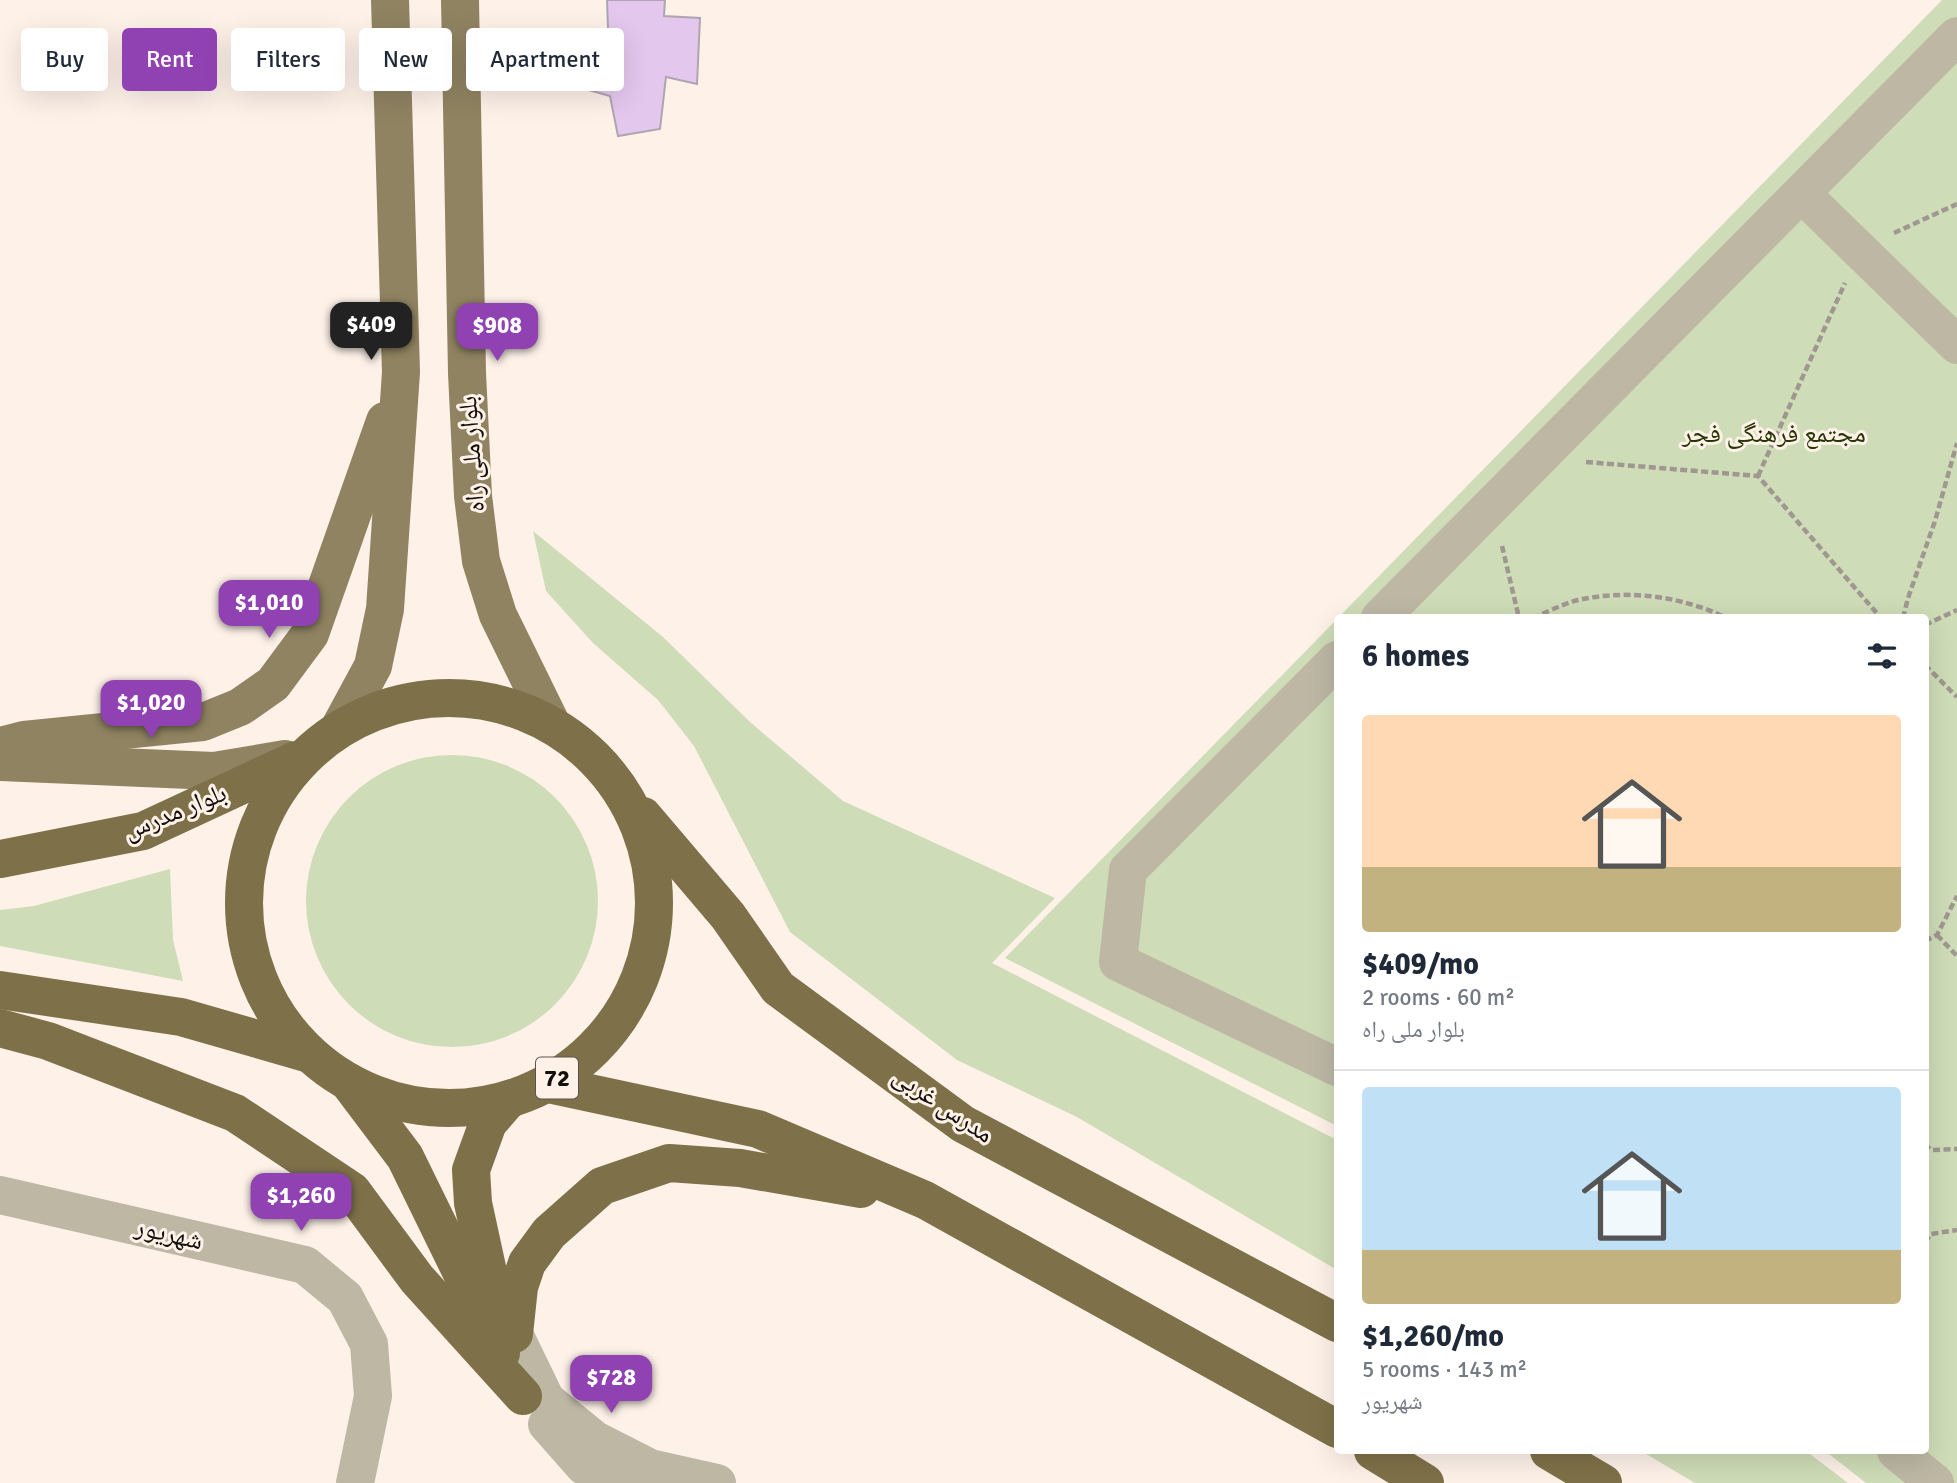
<!DOCTYPE html>
<html lang="en">
<head>
<meta charset="utf-8">
<style>
	body { margin:0; font-family:Signika,"Noto Naskh Arabic",sans-serif; background:#f2f2f3; color:#1f2937; height:100vh; display:flex; flex-direction:column; font-size:26px; white-space:nowrap }
	* { box-sizing:border-box; margin:0 }
	p { font-size:23px; color:#747a83 }
	.icon { flex:none; width:38px; height:38px; fill:none; stroke:currentColor; stroke-width:2; stroke-linecap:round; stroke-linejoin:round }
	.map { position:relative; flex:1; overflow:hidden }
	.side { position:absolute; left:1334px; top:614px; width:595px; height:840px; display:flex; flex-direction:column; background:#fff; border-radius:7px; box-shadow:0 7px 28px #0002 }
	.side>* { flex:none }
	.guide { position:absolute; left:21px; top:28px; width:665px; height:63px; display:flex; gap:14px }
	.price { position:absolute; translate:-50% -60px; padding:0 16px; border-radius:14px; background:#9042b2; color:#fff; font-size:23px; line-height:46px; filter:drop-shadow(0 2px 4px #0008) }
	.price::after { content:''; position:absolute; left:50%; top:42px; width:21px; height:16px; margin-left:-10px; background:inherit; clip-path:polygon(0 0,100% 0,50% 100%) }
	.price.selected { background:#222; color:#fff }
	ul { padding:0; list-style:none }
	li { display:grid; align-content:center; gap:14px; height:371px; padding:0 28px }
	li+li { border-top:2px solid #e0e1e3 }
	li span { display:grid; place-items:center; height:217px; border-radius:7px; color:#555 }
	li>.icon { margin-inline-start:auto }
	span .icon { width:126px; height:126px; fill:#fffc; stroke-width:1 }
	li b { font-size:30px }
	h2 { display:flex; justify-content:space-between; align-items:center; height:84px; padding:0 28px; font-size:30px }
	.chip { padding:0 24px; border-radius:7px; background:#fff; box-shadow:0 7px 28px #0002; font-size:24px; line-height:63px }
	.chip.selected { background:#9042b2; color:#fff }
	.map>svg:first-child { display:block }
	.green { fill:#cedcb7 }
	.building { fill:#e3c7ed; stroke:#afa4b2; stroke-width:2 }
	.lines { fill:none; stroke-linecap:round; stroke-linejoin:round }
	.path { stroke:#a09790; stroke-width:4.5; stroke-dasharray:7 3.5; stroke-linecap:butt }
	.minor { stroke:#bdb7a4; stroke-width:38 }
	.major { stroke:#8f8361; stroke-width:38 }
	.highway { stroke:#7e7149; stroke-width:38 }
	.labels { text-anchor:middle; dominant-baseline:central; stroke-width:6; stroke-linejoin:round; paint-order:stroke }
	.shield { fill:#fdf1e8; stroke:#5a534d; stroke-width:2 }
	.shield-label { font-size:24px; font-weight:bold; fill:#140f0b }
	.park-label { font-size:26px; fill:#273504; stroke:#fdf1e8 }
	.street-label { font-size:26px; fill:#140f0b; stroke:#fdf1e8 }
</style>
</head>
<body>
<div class="map">
<svg width="1957" height="1483" viewBox="0 0 1957 1483">
	<rect width="100%" height="100%" fill="#fdf1e8"/>
	<g class="green">
		<path d="M 1942,0 L 1957,0 L 1957,1483 L 1866,1483 L 1825,1451 L 1925,1451 L 1925,618 L 1338,618 Z"/>
		<path d="M 533,531 L 663,637 L 750,722 L 843,801 L 1055,898 L 992,963 L 1337,1140 L 1337,1270 L 1077,1117 L 957,1060 L 790,932 L 694,746 L 658,700 L 593,643 L 546,591 Z"/>
		<path d="M 1337,619 L 1337,1126 L 1005,958 Z"/>
		<circle cx="452" cy="901" r="146"/>
		<path d="M 170,869 L 173,940 L 183,981 L 0,946 L 0,910 L 34,906 Z"/>
		<path d="M 1641,1451 L 1806,1451 L 1848,1483 L 1695,1483 Z"/>
	</g>
	<path class="building" d="M 607,0 L 665,0 L 664,16 L 700,18 L 697,84 L 666,77 L 660,129 L 618,136 L 610,96 L 578,87 L 567,38 L 608,29 Z"/>
	<g class="lines">
		<g class="path">
			<path d="M 1894,233 L 1957,204"/>
			<path d="M 1586,462 L 1758,476 L 1881,618"/>
			<path d="M 1758,476 L 1845,283"/>
			<path d="M 1502,546 L 1519,618"/>
			<path d="M 1533,618 C 1547,612 1563,604 1578,600 C 1628,589 1681,596 1727,618"/>
			<path d="M 1903,618 L 1908,598 L 1935,521 L 1957,443"/>
			<path d="M 1925,625 L 1957,610"/>
			<path d="M 1925,665 L 1957,697"/>
			<path d="M 1937,935 L 1957,956"/>
			<path d="M 1925,941 L 1937,935 L 1957,896"/>
			<path d="M 1925,1144 L 1931,1150 L 1957,1149"/>
			<path d="M 1925,1242 L 1931,1234 L 1957,1230"/>
		</g>
		<g class="minor">
			<path d="M 1802,194 L 1957,345"/>
			<path d="M 1380,618 L 1957,36"/>
			<path d="M 1337,660 L 1128,870 L 1118,962 L 1337,1067"/>
			<path d="M 0,1195 L 305,1265 L 345,1298 L 369,1344 L 373,1396 L 355,1483"/>
			<path d="M 514,1334 L 546,1400 L 595,1440 L 650,1468 L 717,1483"/>
			<path d="M 547,1424 L 584,1466 L 626,1483"/>
			<path d="M 1896,1451 L 1935,1483"/>
		</g>
		<g class="major">
			<path d="M 460,0 L 467,373 L 473,496 L 481,561 L 498,615 L 552,725"/>
			<path d="M 340,727 L 373,666 L 385,609 L 401,372 L 390,0"/>
			<path d="M 0,746 L 24,740 L 203,722 L 240,707 L 273,684 L 310,634 L 385,421"/>
			<path d="M 0,762 L 214,771 L 285,759"/>
		</g>
		<g class="highway">
			<circle cx="449" cy="903" r="205"/>
			<path d="M 643,816 L 728,916 L 778,988 L 963,1124 L 1337,1323"/>
			<path d="M 0,859 L 143,831 L 296,760"/>
			<path d="M 0,990 L 181,1017 L 306,1053"/>
			<path d="M 0,1028 L 48,1041 L 235,1113 L 352,1191 L 417,1279 L 523,1396"/>
			<path d="M 350,1084 L 405,1157 L 501,1353"/>
			<path d="M 548,1084 L 758,1129 L 925,1200 L 1337,1429"/>
			<path d="M 501,1307 L 491,1286 L 473,1203 L 471,1170 L 488,1123 L 508,1100"/>
			<path d="M 514,1334 L 519,1287 L 527,1263 L 549,1233 L 602,1186 L 669,1163 L 740,1168 L 861,1189"/>
			<path d="M 1373,1451 L 1425,1483"/>
			<path d="M 1549,1451 L 1603,1483"/>
		</g>
	</g>
	<g class="labels">
		<rect class="shield" x="536" y="1057.5" width="42" height="41" rx="5"/>
		<g class="shield-label">
			<text x="557" y="1078">72</text>
		</g>
		<g class="park-label">
			<text x="1774" y="434">مجتمع فرهنگی فجر</text>
		</g>
		<g class="street-label">
			<text transform="translate(472 454) rotate(-94)">بلوار ملی راه</text>
			<text transform="translate(175 812) rotate(-22)">بلوار مدرس</text>
			<text transform="translate(943 1105) rotate(34)">مدرس غربی</text>
			<text transform="translate(169 1234) rotate(13)">شهریور</text>
		</g>
	</g>
</svg>
<b class="price selected" style="left:371px;top:362px">$409</b>
<b class="price" style="left:497px;top:363px">$908</b>
<b class="price" style="left:269px;top:640px">$1,010</b>
<b class="price" style="left:151px;top:740px">$1,020</b>
<b class="price" style="left:301px;top:1233px">$1,260</b>
<b class="price" style="left:611px;top:1415px">$728</b>
<div class="guide">
<a class="chip">Buy</a>
<a class="chip selected">Rent</a>
<a class="chip">Filters</a>
<a class="chip">New</a>
<a class="chip">Apartment</a>
</div>
<section class="side">
<h2>6 homes<svg class="icon" aria-label="filters" viewBox="0 0 24 24"><path d="M4 7h16M4 17h16"/><circle cx="9" cy="7" r="2"/><circle cx="15" cy="17" r="2"/></svg></h2>
<ul>
<li><span style="background:linear-gradient(#ffd9b3 70%,#c2b280 0)"><svg class="icon" aria-label="home" viewBox="0 0 24 24"><path d="M3 11l9-7 9 7M6 9v11h12V9"/></svg></span><div><b>$409/mo</b><p>2 rooms · 60 m²</p><p>بلوار ملی راه</p></div></li>
<li><span style="background:linear-gradient(#bfe0f5 75%,#c2b280 0)"><svg class="icon" aria-label="home" viewBox="0 0 24 24"><path d="M3 11l9-7 9 7M6 9v11h12V9"/></svg></span><div><b>$1,260/mo</b><p>5 rooms · 143 m²</p><p>شهریور</p></div></li>
</ul>
</section>
</div>
</body>
</html>
